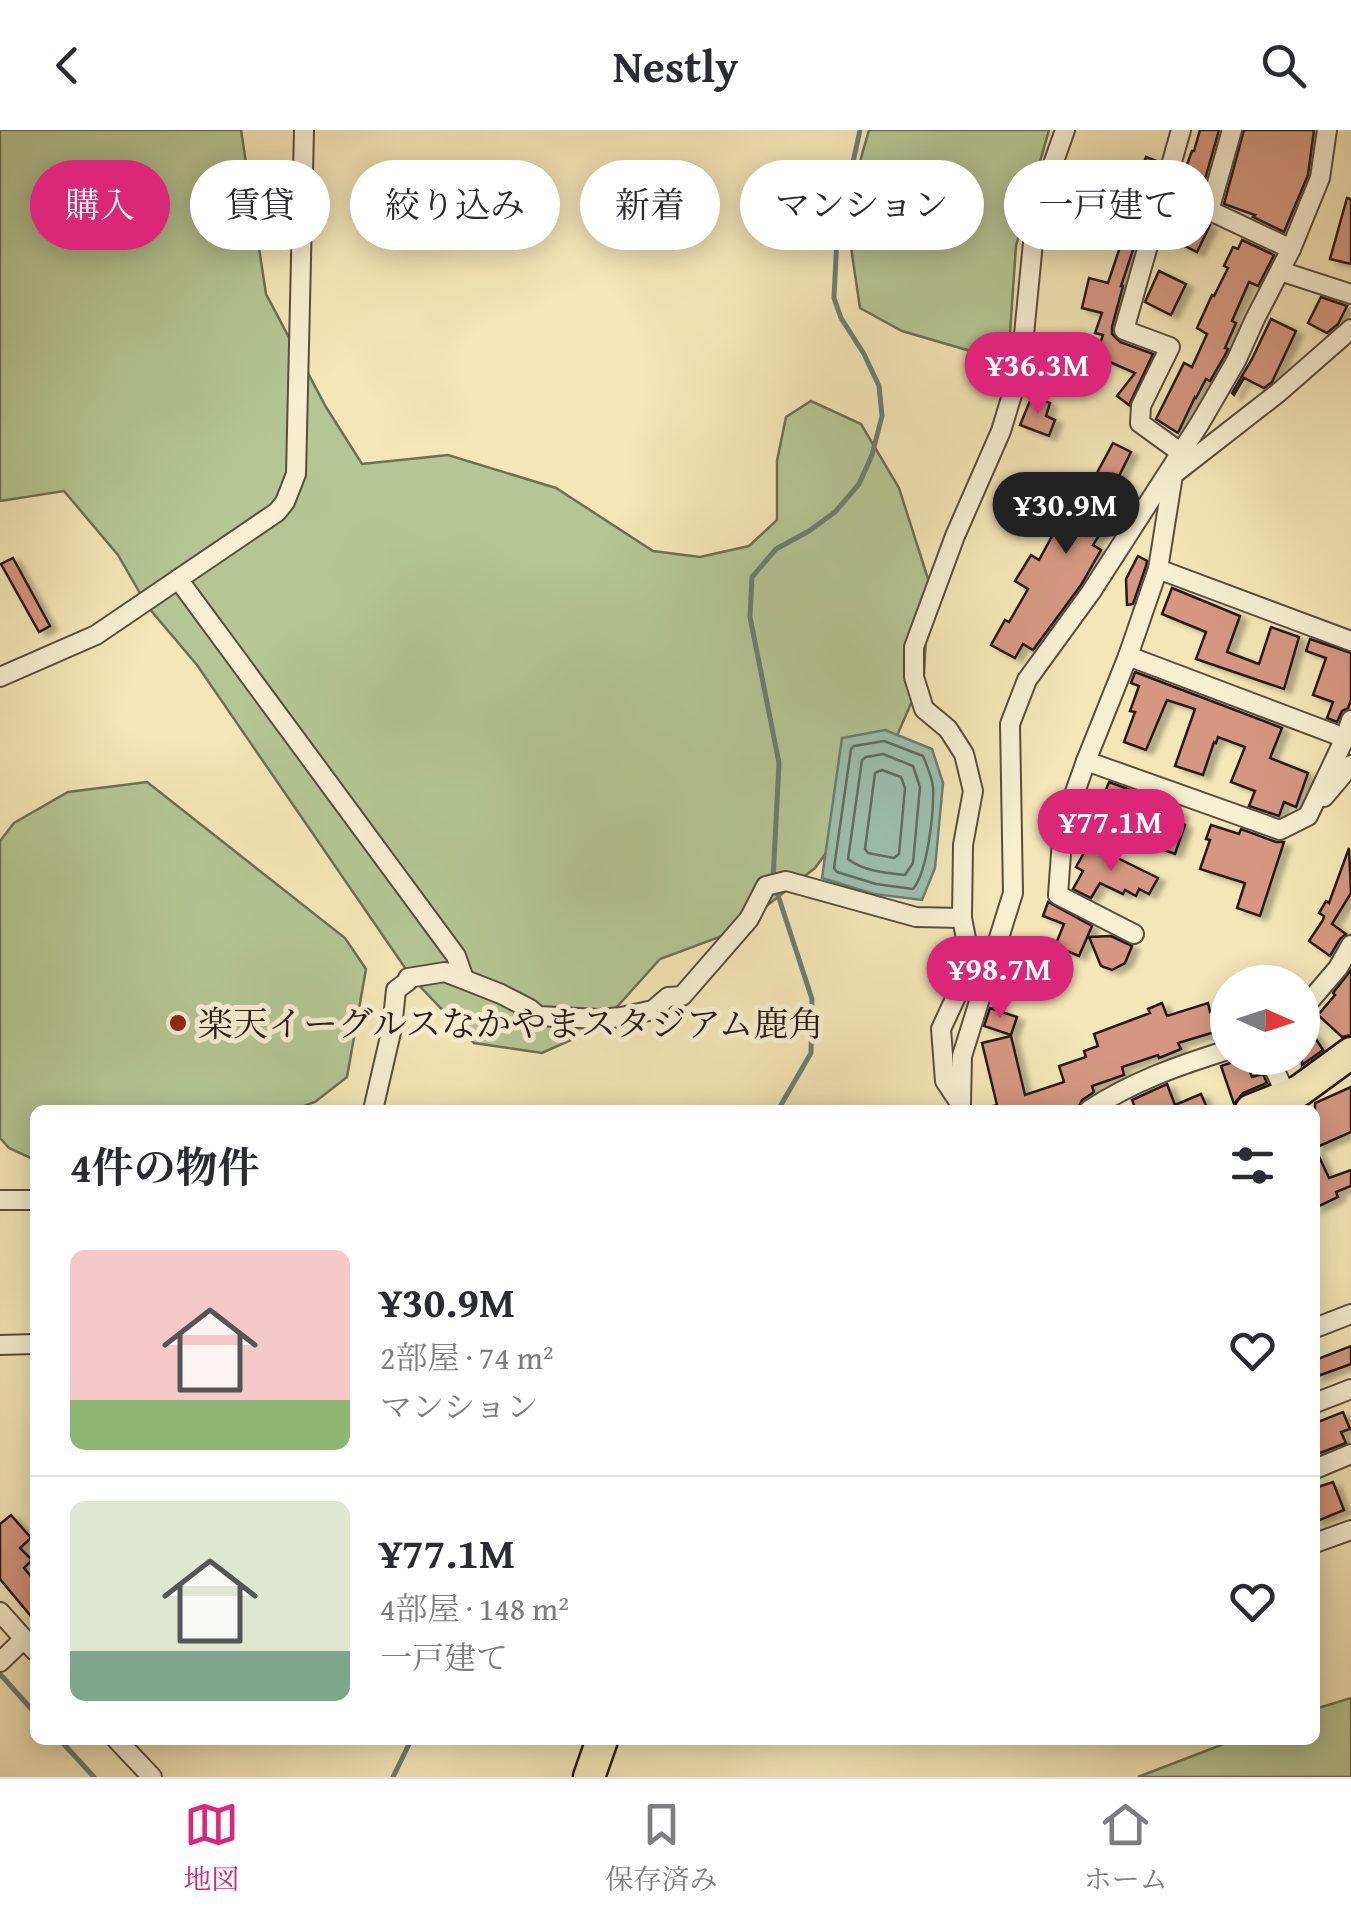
<!DOCTYPE html>
<html lang="ja">
<head>
<meta charset="utf-8">
<style>
	body { margin:0; font-family:"Gentium Book Plus","Noto Serif JP",serif; background:#f7f7f7; color:#2b2b33; height:100vh; display:flex; flex-direction:column; font-size:38px; white-space:nowrap }
	* { box-sizing:border-box; margin:0 }
	p { font-size:32px; color:#7c7c81 }
	.icon { flex:none; width:55px; height:55px; fill:none; stroke:currentColor; stroke-width:2; stroke-linecap:round; stroke-linejoin:round }
	.map { position:relative; flex:1; overflow:hidden }
	.sheet { position:absolute; left:30px; top:975px; width:1290px; height:640px; display:flex; flex-direction:column; background:#fff; border-radius:15px; box-shadow:0 5px 25px #0003 }
	.sheet>* { flex:none }
	.hud { position:absolute; left:30px; top:30px; width:1292px; height:90px; display:flex; gap:20px }
	.needle { width:65px; rotate:93deg }
	.tools { position:absolute; left:1210px; top:835px; display:grid; gap:20px }
	.tools a { display:grid; place-items:center; width:110px; height:110px; border-radius:50%; background:#fff; box-shadow:0 5px 25px #0003; font-size:50px }
	.price { position:absolute; translate:-50% -85px; padding:0 22px; border-radius:35px; background:#db2777; color:#fff; font-size:32px; line-height:65px; filter:drop-shadow(0 2px 5px #0008) }
	.price::after { content:''; position:absolute; left:50%; top:60px; width:30px; height:22px; margin-left:-15px; background:inherit; clip-path:polygon(0 0,100% 0,50% 100%) }
	.price.active { background:#222; color:#fff }
	ul { padding:0; list-style:none }
	li { display:flex; align-items:center; gap:30px; height:250px; padding:0 40px }
	li+li { border-top:2px solid #e1e1e2 }
	li span { display:grid; place-items:center; flex:none; width:280px; height:200px; border-radius:15px; color:#555 }
	li>.icon { margin-inline-start:auto }
	span .icon { width:120px; height:120px; fill:#fffc; stroke-width:1 }
	li b { font-size:42px }
	h2 { display:flex; justify-content:space-between; align-items:center; height:120px; padding:0 40px; font-size:42px }
	.tag { padding:0 35px; border-radius:45px; background:#fff; box-shadow:0 5px 25px #0003; font-size:35px; line-height:90px }
	.tag.active { background:#db2777; color:#fff }
	header { display:flex; justify-content:space-between; align-items:center; height:130px; padding:0 40px; background:#fff; font-size:45px; font-weight:700 }
	.dock { display:flex; justify-content:space-around; align-items:center; height:140px; border-top:2px solid #e1e1e2; background:#fff; font-size:28px; color:#7c7c81 }
	.dock a { display:grid; justify-items:center; gap:5px }
	.dock .active { color:#db2777 }
	.map>svg:first-child { display:block }
	.green { fill:#b5c694; stroke:#6e7054; stroke-width:2.5 }
	.water { fill:#9cc0af; stroke:#6d7e71; stroke-width:2.5 }
	.lines { fill:none; stroke-linecap:round; stroke-linejoin:round }
	.shore { stroke:#616d62; stroke-width:2.5 }
	.stream { stroke:#6d7e71; stroke-width:5 }
	.building { fill:#d59781; stroke:#261a15; stroke-width:2.5; filter:url(#shadow) }
	.minor-casing { stroke:#5a4d3e; stroke-width:22 }
	.primary-casing { stroke:#261a15; stroke-width:35 }
	.minor { stroke:#f8efd1; stroke-width:18 }
	.primary { stroke:#f4e6b8; stroke-width:30 }
	.poi-dot { fill:#8f2418; stroke:#f8efd1; stroke-width:4 }
	.labels { text-anchor:middle; dominant-baseline:central; stroke-width:10; stroke-linejoin:round; paint-order:stroke }
	.poi-label { font-size:35px; fill:#261a15; stroke:#f8efd1; text-anchor:start }
</style>
</head>
<body>
<header><svg class="icon" aria-label="back" viewBox="0 0 24 24"><path d="M15 5l-7 7 7 7"/></svg>Nestly<svg class="icon" aria-label="search" viewBox="0 0 24 24"><circle cx="10" cy="10" r="6"/><path d="M15 15l6 6"/></svg></header>
<div class="map">
<svg width="1351" height="1647" viewBox="0 0 1351 1647">
	<defs>
		<filter id="shadow"><feDropShadow dx="7" dy="4" stdDeviation="2.5" flood-color="#0004"/></filter>
	</defs>
	<rect width="100%" height="100%" fill="#f4e6b8"/>
	<filter id="stains"><feTurbulence type="fractalNoise" baseFrequency=".002" numOctaves="4"/><feColorMatrix values="0 0 0 0 .2 0 0 0 0 .09 0 0 0 0 .02 0 0 0 .5 -.17"/></filter>
	<radialGradient id="worn" r=".72"><stop offset=".6" stop-color="#630" stop-opacity="0"/><stop offset="1" stop-color="#630" stop-opacity=".3"/></radialGradient>
	<g class="green">
		<path d="M 0,0 L 241,0 L 266,164 L 326,277 L 362,334 L 448,325 L 556,358 L 653,421 L 700,427 L 749,416 L 777,390 L 777,331 L 786,287 L 811,271 L 861,294 L 899,358 L 929,452 L 924,544 L 874,658 L 815,738 L 733,802 L 660,829 L 598,898 L 542,923 L 474,913 L 412,848 L 197,535 L 148,477 L 118,425 L 64,361 L 0,371 Z"/>
		<path d="M 869,0 L 1049,0 L 1016,116 L 1008,232 L 902,201 L 860,178 L 848,97 L 853,56 Z"/>
		<path d="M 147,652 L 345,808 L 366,839 L 347,947 L 315,972 L 293,980 L 35,980 L 35,1030 L 9,1018 L 0,1008 L 0,711 L 14,693 L 68,662 Z"/>
		<path d="M 1351,1568 L 1351,1647 L 1138,1647 L 1234,1610 L 1315,1610 L 1315,1579 Z"/>
	</g>
	<path class="water" d="M 885,600 L 932,619 L 943,653 L 935,738 L 922,770 L 874,764 L 822,748 L 842,608 Z"/>
	<g class="lines">
		<g class="shore">
			<path d="M 884,611 L 923,626 C 927,636 932,647 933,657 C 934,681 928,741 913,759 L 876,754 L 837,742 L 834,738 L 851,619 L 854,616 Z"/>
			<path d="M 883,624 L 913,636 L 920,657 L 913,733 L 905,745 C 886,743 863,741 848,729 L 862,630 L 866,627 Z"/>
			<path d="M 882,640 L 901,647 L 905,658 L 899,724 L 894,728 L 868,723 L 865,719 L 875,643 Z"/>
		</g>
		<g class="stream">
			<path d="M 778,980 L 811,923 L 812,869 L 773,750 L 779,633 L 750,487 L 752,447 L 776,419 L 809,401 L 835,382 L 859,354 L 872,325 L 882,286 L 879,256 L 864,224 L 841,188 L 834,168 L 837,106 L 860,0"/>
			<path d="M 0,1544 L 35,1583"/>
			<path d="M 60,1610 L 94,1647"/>
			<path d="M 393,1647 L 411,1610"/>
		</g>
	</g>
	<g class="building">
		<path d="M 1200,0 L 1219,0 L 1201,63 L 1179,52 L 1183,39 L 1185,40 L 1192,21 L 1194,21 Z"/>
		<path d="M 1244,0 L 1314,0 L 1308,45 L 1284,102 L 1253,87 L 1255,85 L 1224,74 Z"/>
		<path d="M 1146,27 L 1159,32 L 1143,86 L 1103,74 L 1109,53 L 1135,61 Z"/>
		<path d="M 1347,68 L 1351,69 L 1351,134 L 1330,129 Z"/>
		<path d="M 1190,85 L 1210,95 L 1197,122 L 1177,112 Z"/>
		<path d="M 1123,108 L 1136,111 L 1121,156 L 1123,156 L 1112,197 L 1112,204 L 1120,212 L 1153,224 L 1129,275 L 1117,266 L 1135,243 L 1096,226 L 1103,205 L 1095,203 L 1102,183 L 1082,178 L 1089,148 L 1108,153 Z"/>
		<path d="M 1242,110 L 1274,125 L 1258,156 L 1249,152 L 1232,191 L 1236,193 L 1225,218 L 1228,219 L 1225,225 L 1210,251 L 1206,249 L 1196,268 L 1195,267 L 1178,303 L 1156,289 L 1184,233 L 1192,237 L 1207,204 L 1197,198 L 1212,165 L 1214,166 L 1228,138 L 1224,136 L 1233,117 L 1238,119 Z"/>
		<path d="M 1159,141 L 1186,154 L 1171,185 L 1145,172 Z"/>
		<path d="M 1321,167 L 1347,176 L 1338,194 L 1327,203 L 1308,193 Z"/>
		<path d="M 1271,189 L 1296,201 L 1272,252 L 1264,258 L 1244,248 L 1234,265 L 1232,263 L 1252,229 Z"/>
		<path d="M 1032,266 L 1050,273 L 1046,286 L 1055,290 L 1049,306 L 1020,295 Z"/>
		<path d="M 1113,313 L 1131,322 L 1114,356 L 1136,369 L 1123,389 L 1113,383 L 1093,415 L 1101,420 L 1081,455 L 1033,520 L 1023,514 L 1015,528 L 991,515 L 1005,490 L 1009,492 L 1028,459 L 1015,451 L 1031,425 L 1039,430 L 1082,351 L 1090,356 Z"/>
		<path d="M 1138,426 L 1147,431 L 1146,436 L 1133,474 L 1127,475 L 1126,449 Z"/>
		<path d="M 13,428 L 50,496 L 39,502 L 1,434 Z"/>
		<path d="M 1172,458 L 1240,486 L 1227,522 L 1259,534 L 1271,497 L 1299,507 L 1284,559 L 1196,529 L 1206,502 L 1162,484 Z"/>
		<path d="M 1310,509 L 1351,523 L 1351,570 L 1348,578 L 1342,581 L 1337,592 L 1327,588 L 1333,572 L 1313,565 L 1326,528 L 1306,521 Z"/>
		<path d="M 1135,542 L 1282,598 L 1270,628 L 1308,643 L 1296,677 L 1284,672 L 1279,686 L 1249,676 L 1255,661 L 1231,652 L 1245,617 L 1218,607 L 1216,613 L 1214,612 L 1203,645 L 1175,636 L 1195,579 L 1167,570 L 1146,620 L 1124,612 L 1135,582 L 1130,581 L 1139,556 L 1131,553 Z"/>
		<path d="M 1109,652 L 1136,662 L 1125,692 L 1113,688 L 1108,700 L 1087,693 L 1099,663 L 1104,665 Z"/>
		<path d="M 1158,675 L 1181,683 L 1178,692 L 1185,695 L 1175,724 L 1145,713 Z"/>
		<path d="M 1211,695 L 1239,704 L 1241,699 L 1276,712 L 1284,712 L 1260,786 L 1237,778 L 1245,753 L 1200,739 L 1210,710 L 1206,709 Z"/>
		<path d="M 1089,714 L 1158,748 L 1149,764 L 1139,759 L 1136,766 L 1125,760 L 1123,764 L 1100,753 L 1091,768 L 1073,759 L 1083,741 L 1076,737 Z"/>
		<path d="M 1349,718 L 1351,763 L 1332,794 L 1346,804 L 1340,809 L 1330,826 L 1309,811 L 1323,790 L 1324,786 L 1319,783 L 1326,771 L 1329,773 Z"/>
		<path d="M 1048,772 L 1092,796 L 1079,826 L 1055,816 L 1064,794 L 1043,786 Z"/>
		<path d="M 1111,806 L 1132,816 L 1125,833 L 1112,840 L 1101,836 L 1089,807 Z"/>
		<path d="M 1351,840 L 1351,905 L 1342,907 L 1318,885 L 1335,865 L 1333,863 Z"/>
		<path d="M 1162,873 L 1167,886 L 1208,873 L 1210,882 L 1228,874 L 1228,898 L 1178,913 L 1181,919 L 1159,928 L 1158,925 L 1122,937 L 1124,945 L 1092,956 L 1094,962 L 1082,970 L 1077,980 L 989,980 L 989,977 L 997,975 L 982,913 L 1011,906 L 1025,965 L 1064,952 L 1059,936 L 1086,927 L 1084,921 L 1098,916 L 1094,904 L 1150,883 L 1148,879 Z"/>
		<path d="M 990,878 L 1017,887 L 1011,905 L 984,896 Z"/>
		<path d="M 1312,903 L 1323,920 L 1302,935 L 1302,906 Z"/>
		<path d="M 1245,928 L 1252,947 L 1263,944 L 1267,953 L 1243,963 L 1234,974 L 1221,936 Z"/>
		<path d="M 1167,954 L 1175,975 L 1201,964 L 1208,980 L 1136,980 L 1132,970 Z"/>
		<path d="M 1351,957 L 1351,1002 L 1315,1018 L 1315,973 Z"/>
		<path d="M 1315,1018 L 1329,1048 L 1351,1040 L 1351,1056 L 1336,1062 L 1338,1067 L 1315,1078 Z"/>
		<path d="M 1351,1216 L 1351,1234 L 1315,1247 L 1315,1230 Z"/>
		<path d="M 1343,1282 L 1350,1299 L 1341,1302 L 1346,1313 L 1315,1325 L 1315,1293 Z"/>
		<path d="M 1333,1352 L 1344,1380 L 1315,1392 L 1315,1358 Z"/>
		<path d="M 11,1385 L 31,1408 L 20,1418 L 32,1430 L 24,1438 L 35,1451 L 35,1491 L 0,1449 L 0,1394 Z"/>
	</g>
	<g class="lines">
		<defs>
			<g id="minor">
				<path d="M 1164,59 L 1291,119"/>
				<path d="M 1209,81 L 1232,0"/>
				<path d="M 1280,141 L 1351,164"/>
				<path d="M 1174,344 L 1278,263 L 1351,199"/>
				<path d="M 1158,439 L 1351,511"/>
				<path d="M 178,449 L 456,826 L 464,849"/>
				<path d="M 1128,526 L 1345,608"/>
				<path d="M 0,547 L 96,505 L 277,382 L 285,372 L 296,344 L 304,0"/>
				<path d="M 1086,631 L 1280,700 L 1308,686 L 1345,608 L 1351,590"/>
				<path d="M 1324,667 L 1351,635"/>
				<path d="M 1134,804 L 1058,765 L 1063,696 L 1086,631 L 1128,526 L 1158,439 L 1173,345 L 1180,322 L 1140,293 L 1141,276 L 1170,217 L 1124,200 L 1181,0"/>
				<path d="M 1302,880 L 1338,838 L 1351,815"/>
				<path d="M 1269,928 L 1287,966"/>
				<path d="M 961,973 L 962,926 L 1013,763 L 1010,594 L 1027,550 L 1091,462 L 1200,293 L 1236,231 L 1255,189 L 1291,119 L 1320,48 L 1327,0"/>
				<path d="M 961,975 L 945,951 L 941,899 L 960,858 L 969,824 L 962,788 L 963,715 L 973,661 L 964,624 L 948,599 L 924,579 L 914,547 L 914,517 L 955,406 L 1001,301 L 1021,235 L 1036,82 L 1065,0"/>
				<path d="M 373,980 L 392,898 L 396,860 L 408,851 L 408,848 L 445,842 L 501,864 L 530,879 L 538,886 L 599,889 L 621,887 L 653,880 L 668,867 L 682,866 L 749,789 L 766,756 L 786,751 L 916,787 L 962,788"/>
				<path d="M 1089,980 C 1134,951 1177,936 1228,920"/>
				<path d="M 0,1070 L 35,1070"/>
				<path d="M 1315,1198 L 1351,1184"/>
				<path d="M 0,1215 L 35,1214"/>
				<path d="M 1315,1273 L 1351,1259"/>
				<path d="M 1315,1339 L 1351,1324"/>
				<path d="M 1315,1413 L 1351,1400"/>
				<path d="M 0,1482 L 35,1521"/>
				<path d="M 0,1532 L 24,1509"/>
				<path d="M 117,1610 L 152,1647"/>
			</g>
			<g id="primary">
				<path d="M 1251,980 L 1299,961 L 1351,923"/>
				<path d="M 589,1647 L 602,1610"/>
			</g>
		</defs>
		<use href="#minor" class="minor-casing"/>
		<use href="#primary" class="primary-casing"/>
		<use href="#minor" class="minor"/>
		<use href="#primary" class="primary"/>
	</g>
	<circle class="poi-dot" cx="178" cy="893" r="10"/>
	<g class="labels">
		<g class="poi-label">
			<text x="198" y="893">楽天イーグルスなかやまスタジアム鹿角</text>
		</g>
	</g>
	<rect width="100%" height="100%" filter="url(#stains)"/>
	<rect width="100%" height="100%" fill="url(#worn)"/>
</svg>
<div class="tools">
<a><svg class="needle" viewBox="-14 -14 28 28"><path d="M0-13l5 13h-10z" fill="#e53935"/><path d="M0 13l5-13h-10z" fill="#7c7c81"/></svg></a>
</div>
<b class="price" style="left:1038px;top:287px">¥36.3M</b>
<b class="price active" style="left:1066px;top:427px">¥30.9M</b>
<b class="price" style="left:1111px;top:744px">¥77.1M</b>
<b class="price" style="left:1000px;top:891px">¥98.7M</b>
<div class="hud">
<a class="tag active">購入</a>
<a class="tag">賃貸</a>
<a class="tag">絞り込み</a>
<a class="tag">新着</a>
<a class="tag">マンション</a>
<a class="tag">一戸建て</a>
</div>
<section class="sheet">
<h2>4件の物件<svg class="icon" aria-label="filters" viewBox="0 0 24 24"><path d="M4 7h16M4 17h16"/><circle cx="9" cy="7" r="2"/><circle cx="15" cy="17" r="2"/></svg></h2>
<ul>
<li><span style="background:linear-gradient(#f6c9c9 75%,#8fb573 0)"><svg class="icon" aria-label="home" viewBox="0 0 24 24"><path d="M3 11l9-7 9 7M6 9v11h12V9"/></svg></span><div><b>¥30.9M</b><p>2部屋 · 74 m²</p><p>マンション</p></div><svg class="icon" aria-label="heart" viewBox="0 0 24 24"><path d="M12 20l-8-8c-3-5 5-10 8-4 3-6 11-1 8 4z"/></svg></li>
<li><span style="background:linear-gradient(#dfe7d0 75%,#7fa58c 0)"><svg class="icon" aria-label="home" viewBox="0 0 24 24"><path d="M3 11l9-7 9 7M6 9v11h12V9"/></svg></span><div><b>¥77.1M</b><p>4部屋 · 148 m²</p><p>一戸建て</p></div><svg class="icon" aria-label="heart" viewBox="0 0 24 24"><path d="M12 20l-8-8c-3-5 5-10 8-4 3-6 11-1 8 4z"/></svg></li>
</ul>
</section>
</div>
<nav class="dock">
<a class="active"><svg class="icon" aria-label="map" viewBox="0 0 24 24"><path d="M3 6l6-2 6 2 6-2v14l-6 2-6-2-6 2zM9 4v14M15 6v14"/></svg>地図</a>
<a><svg class="icon" aria-label="saved" viewBox="0 0 24 24"><path d="M7 4h10v16l-5-4-5 4z"/></svg>保存済み</a>
<a><svg class="icon" aria-label="home" viewBox="0 0 24 24"><path d="M3 11l9-7 9 7M6 9v11h12V9"/></svg>ホーム</a>
</nav>
</body>
</html>
